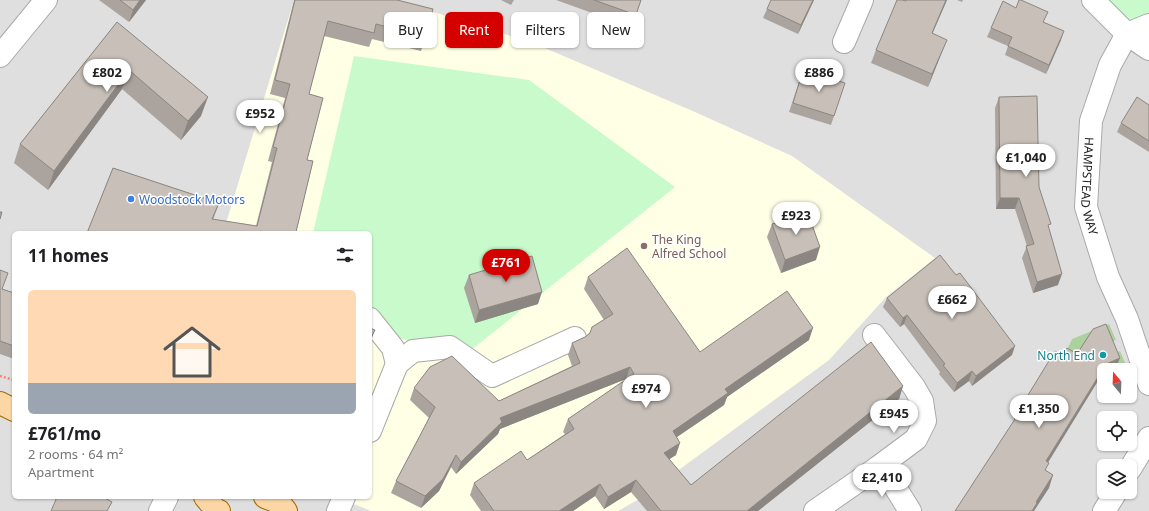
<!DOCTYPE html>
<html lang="en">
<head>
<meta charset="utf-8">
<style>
	body { margin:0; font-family:"Noto Sans",sans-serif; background:#f6f6f6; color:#202124; height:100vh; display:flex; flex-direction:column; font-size:15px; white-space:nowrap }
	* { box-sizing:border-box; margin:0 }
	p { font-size:13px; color:#757577 }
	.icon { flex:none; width:22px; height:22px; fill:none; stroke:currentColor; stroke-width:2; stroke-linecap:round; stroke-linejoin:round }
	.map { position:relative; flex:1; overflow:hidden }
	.details { position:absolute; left:12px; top:231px; width:360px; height:268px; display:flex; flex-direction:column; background:#fff; border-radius:6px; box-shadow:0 1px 3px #0004 }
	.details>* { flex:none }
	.hud { position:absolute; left:384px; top:12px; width:380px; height:36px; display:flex; gap:8px }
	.needle { width:26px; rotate:341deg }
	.tools { position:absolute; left:1097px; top:363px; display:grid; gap:8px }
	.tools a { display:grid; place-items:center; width:40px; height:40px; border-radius:6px; background:#fff; box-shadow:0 1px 3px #0004; font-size:20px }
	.price { position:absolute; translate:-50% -34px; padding:0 9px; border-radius:14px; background:#fff; color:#222; font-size:13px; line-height:26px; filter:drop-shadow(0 1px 2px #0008) }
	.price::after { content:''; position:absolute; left:50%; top:24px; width:12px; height:9px; margin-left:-6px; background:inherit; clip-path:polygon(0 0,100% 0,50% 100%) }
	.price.selected { background:#d40000; color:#fff }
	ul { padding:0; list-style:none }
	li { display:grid; align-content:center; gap:8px; height:212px; padding:0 16px }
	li+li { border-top:1px solid #e0e0e0 }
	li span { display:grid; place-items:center; height:124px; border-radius:6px; color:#555 }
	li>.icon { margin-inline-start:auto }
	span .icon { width:72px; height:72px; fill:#fffc; stroke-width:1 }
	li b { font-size:17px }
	h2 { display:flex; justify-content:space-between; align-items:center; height:48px; padding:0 16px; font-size:17px }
	.pill { padding:0 14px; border-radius:6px; background:#fff; box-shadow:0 1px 3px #0004; font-size:14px; line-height:36px }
	.pill.selected { background:#d40000; color:#fff }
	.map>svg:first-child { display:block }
	.residential { fill:#e0dfdf; fill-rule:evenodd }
	.education { fill:#ffffe5 }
	.forest { fill:#add19e }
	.park { fill:#c8facc }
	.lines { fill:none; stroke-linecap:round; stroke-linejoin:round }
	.minor-casing { stroke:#a9a9a9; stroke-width:24 }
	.major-casing { stroke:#a06b00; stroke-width:24 }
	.path { stroke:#fa8072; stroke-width:2.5; stroke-dasharray:2 2; stroke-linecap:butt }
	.minor { stroke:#fff; stroke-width:22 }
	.major { stroke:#fcd6a4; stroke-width:22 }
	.wall { fill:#aba49e }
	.shaded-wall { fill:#8b8681 }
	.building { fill:#c7bfb8; stroke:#8b8681 }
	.shop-dot { fill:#3f7fe0; stroke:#fff; stroke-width:1.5 }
	.education-dot { fill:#8d6e63; stroke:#fff; stroke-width:1.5 }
	.culture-dot { fill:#0f9aa8; stroke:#fff; stroke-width:1.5 }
	.labels { text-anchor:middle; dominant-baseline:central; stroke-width:3; stroke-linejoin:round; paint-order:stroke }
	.street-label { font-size:12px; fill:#222; stroke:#fff }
	.shop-label { font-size:12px; fill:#366cbe; stroke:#fff; text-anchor:start }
	.education-label { font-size:12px; fill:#785e54; stroke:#fff; text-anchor:start }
	.culture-label { font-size:12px; fill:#0d838f; stroke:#fff; text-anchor:end }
</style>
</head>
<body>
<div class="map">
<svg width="1149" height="511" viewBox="0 0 1149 511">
	<rect width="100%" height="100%" fill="#f2efe9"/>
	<path class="residential" d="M 0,0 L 1093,0 L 1149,25 L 1149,511 L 0,511 ZM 14,233 L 370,233 L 370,497 L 14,497 ZM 1104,370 L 1130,370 L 1130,396 L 1104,396 ZM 1104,418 L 1130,418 L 1130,444 L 1104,444 ZM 1104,466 L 1130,466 L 1130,492 L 1104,492 Z"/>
	<path class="education" d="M 294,0 L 395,0 L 533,43 L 695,112 L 792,156 L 935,258 L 886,297 L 829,360 L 639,499 L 618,511 L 371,511 L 336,497 L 370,497 L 370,233 L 223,233 Z"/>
	<g class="forest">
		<path d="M 1109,324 L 1116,340 L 1104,345 L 1101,337 L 1104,380 L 1065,354 L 1072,339 Z"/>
		<path d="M 1120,351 L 1128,370 L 1114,370 L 1108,356 Z"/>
		<path d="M 1130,375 C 1133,384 1136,390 1133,399 L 1129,396 L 1130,396 Z"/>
	</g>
	<g class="park">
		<path d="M 1093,0 L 1149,0 L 1149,25 L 1127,34 Z"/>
		<path d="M 354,56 L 529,80 L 675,187 L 465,355 L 376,332 L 370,329 L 370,233 L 313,233 Z"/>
	</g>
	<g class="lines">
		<defs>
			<g id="minor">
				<path d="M 1093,0 L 1127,34 L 1149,49"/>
				<path id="s1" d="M 1127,34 L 1110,65 L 1091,121 L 1086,207 L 1108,277 L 1127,319 L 1149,384"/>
				<path d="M 1127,34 L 1149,25"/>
				<path d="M 844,42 L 862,0"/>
				<path d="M 0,56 L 46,0"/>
				<path d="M 370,319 L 393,348 L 397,364"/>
				<path d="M 370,431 L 397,364 L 413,351 L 450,347 L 492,376 L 575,338"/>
				<path d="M 877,468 L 892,482 L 910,511"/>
				<path d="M 1130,469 L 1149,438"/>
				<path d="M 160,511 L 167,497"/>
				<path d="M 338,511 L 344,497"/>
				<path d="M 815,511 L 877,468 L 916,439 L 925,421 L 922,401 L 914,387 L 874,335"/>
				<path d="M 1104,511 L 1116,492"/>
			</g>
			<g id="major">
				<path d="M 0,403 L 14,410"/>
				<path d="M 205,497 L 216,510 L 219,511"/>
				<path d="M 265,497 L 280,503 L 286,511"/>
			</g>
		</defs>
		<use href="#minor" class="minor-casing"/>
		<use href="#major" class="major-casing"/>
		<path class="path" d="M 0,376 L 14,380"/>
		<use href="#minor" class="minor"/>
		<use href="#major" class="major"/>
	</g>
	<g class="wall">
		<path d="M 99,0 L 146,0 L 129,22 Z"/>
		<path d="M 294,0 L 397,0 L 433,9 L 426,37 L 421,51 L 372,39 L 369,47 L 324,36 L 309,94 L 323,98 L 307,160 L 313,161 L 296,232 L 304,233 L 87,233 L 113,168 L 219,203 L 213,220 L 256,226 L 272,162 L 268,161 L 285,98 L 270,94 Z"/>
		<path d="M 501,0 L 514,0 L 511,5 Z"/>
		<path d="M 556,0 L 641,0 L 631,27 Z"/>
		<path d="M 814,0 L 798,34 L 763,18 L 767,9 Z"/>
		<path d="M 906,0 L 947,0 L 932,34 L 942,52 L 928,87 L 871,63 L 876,50 Z"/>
		<path d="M 957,0 L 963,0 L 962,2 Z"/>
		<path d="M 117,22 L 201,116 L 181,140 L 122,89 L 48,190 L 14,163 L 20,144 Z"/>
		<path d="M 1044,22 L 1061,40 L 1046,74 L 1005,55 L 1008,46 L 987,37 L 991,28 Z"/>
		<path d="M 803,70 L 834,116 L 831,125 L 789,112 Z"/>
		<path d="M 999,97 L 1039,187 L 1049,229 L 1058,285 L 1033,293 L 1022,258 L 1027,246 L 1015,209 L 996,209 L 995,108 Z"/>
		<path d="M 1149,105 L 1149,152 L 1117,132 L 1121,123 Z"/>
		<path d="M 772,224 L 816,260 L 781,273 L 767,237 Z"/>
		<path d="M 0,270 L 2,289 L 14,293 L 14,359 L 0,354 Z"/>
		<path d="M 469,275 L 538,304 L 475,323 L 464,288 Z"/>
		<path d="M 588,277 L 700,352 L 809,340 L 727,397 L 724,405 L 677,437 L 676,455 L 669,459 L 691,485 L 903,386 L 899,399 L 758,511 L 647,511 L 631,492 L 604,509 L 595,496 L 573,511 L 481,511 L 470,495 L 474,483 L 527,460 L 565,434 L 563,432 L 568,419 L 626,380 L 626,379 L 500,429 L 498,434 L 456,474 L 451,467 L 439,491 L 421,508 L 391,493 L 396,481 L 429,418 L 410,400 L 414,388 L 499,401 L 572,366 L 568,355 L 572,343 L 585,337 L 604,320 L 584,289 Z"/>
		<path d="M 887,298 L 1012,355 L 972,386 L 969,381 L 954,392 L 939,374 L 940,372 L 904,324 L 900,327 L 883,307 Z"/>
	</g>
	<g class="shaded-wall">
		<path d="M 140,0 L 146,0 L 129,22 L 133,10 Z"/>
		<path d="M 813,0 L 814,0 L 798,34 L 801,25 Z"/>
		<path d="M 946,0 L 947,0 L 927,46 L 932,33 Z"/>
		<path d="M 1064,31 L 1061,40 L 1046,74 L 1049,65 Z"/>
		<path d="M 947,40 L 942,52 L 928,87 L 932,74 Z"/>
		<path d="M 129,70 L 122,89 L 48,190 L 54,171 Z"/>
		<path d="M 208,97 L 201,116 L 181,140 L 188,121 Z"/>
		<path d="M 1000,198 L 1019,198 L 1015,209 L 996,209 Z"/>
		<path d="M 820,247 L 816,260 L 781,273 L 785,260 Z"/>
		<path d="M 1062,274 L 1058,285 L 1033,293 L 1037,282 Z"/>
		<path d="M 542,292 L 538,304 L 475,323 L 479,310 Z"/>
		<path d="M 907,315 L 904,324 L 900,327 L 903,318 Z"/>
		<path d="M 813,328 L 809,340 L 727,397 L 724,405 L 668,443 L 673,431 L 725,389 Z"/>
		<path d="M 375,330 L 370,343 L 370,339 Z"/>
		<path d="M 1015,346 L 1012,355 L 972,386 L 976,376 Z"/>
		<path d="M 1120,358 L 1115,370 L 1104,370 L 1104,375 L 1101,376 L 1041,474 L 1046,461 L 1106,364 Z"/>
		<path d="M 630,367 L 626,379 L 500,429 L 498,434 L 456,474 L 461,462 L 500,418 Z"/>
		<path d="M 972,371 L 969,381 L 954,392 L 957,383 Z"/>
		<path d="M 903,386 L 899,399 L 758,511 L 747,511 Z"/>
		<path d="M 680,443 L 676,455 L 660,465 L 664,453 Z"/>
		<path d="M 456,455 L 451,467 L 439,491 L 421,508 L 425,496 Z"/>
		<path d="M 1053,475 L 1049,488 L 1034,511 L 1032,511 L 1036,502 Z"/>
		<path d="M 636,480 L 631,492 L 604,509 L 608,497 Z"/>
		<path d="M 600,484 L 595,496 L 573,511 L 559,511 Z"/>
	</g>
	<g class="building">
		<path d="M 120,0 L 140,0 L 133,10 Z"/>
		<path d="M 295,0 L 397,0 L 433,9 L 426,37 L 376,24 L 374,33 L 328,21 L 309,94 L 323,98 L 307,160 L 313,161 L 296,232 L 304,233 L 87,233 L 113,168 L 219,203 L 212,219 L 257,226 L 277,148 L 273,147 L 290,84 L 275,80 Z"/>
		<path d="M 594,0 L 641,0 L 636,15 Z"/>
		<path d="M 771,0 L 813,0 L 801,25 L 767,9 Z"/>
		<path d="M 897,0 L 902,0 L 906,1 L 906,0 L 946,0 L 932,33 L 947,40 L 932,74 L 876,50 Z"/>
		<path d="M 1019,0 L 1021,0 L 1048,12 L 1043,22 L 1064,31 L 1049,65 L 1008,46 L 1012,37 L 991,28 L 1003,1 L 1016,8 Z"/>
		<path d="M 117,22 L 208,97 L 188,121 L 129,70 L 54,171 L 20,144 Z"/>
		<path d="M 803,70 L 845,83 L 834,116 L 793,103 Z"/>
		<path d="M 1037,96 L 1039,187 L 1051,224 L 1048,225 L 1062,274 L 1037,282 L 1026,246 L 1034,244 L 1019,198 L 1000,198 L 999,97 Z"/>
		<path d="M 1137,97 L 1149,105 L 1149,141 L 1121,123 Z"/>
		<path d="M 807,211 L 820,247 L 785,260 L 772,224 Z"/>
		<path d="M 0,212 L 2,212 L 0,219 Z"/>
		<path d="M 627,248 L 700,352 L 787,291 L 813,328 L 725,389 L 728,393 L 673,431 L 680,443 L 664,453 L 691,485 L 871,342 L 903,386 L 747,511 L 661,511 L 636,480 L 608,497 L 600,484 L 559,511 L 494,511 L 474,483 L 521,451 L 527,460 L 574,429 L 568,419 L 634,374 L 630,367 L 500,418 L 502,422 L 461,462 L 456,455 L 443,479 L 425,496 L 396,481 L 435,407 L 414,388 L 430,367 L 452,356 L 499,401 L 580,363 L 572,343 L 585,337 L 590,333 L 592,327 L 613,314 L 588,277 Z"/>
		<path d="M 940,255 L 956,275 L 960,273 L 1015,346 L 976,376 L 972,371 L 957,383 L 943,365 L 945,364 L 907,315 L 903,318 L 887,298 Z"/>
		<path d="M 532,256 L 542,292 L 479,310 L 469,275 Z"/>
		<path d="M 0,270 L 8,273 L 2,289 L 14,293 L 14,346 L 0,341 Z"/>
		<path d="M 1106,324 L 1120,358 L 1106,364 L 1046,461 L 1049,463 L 1045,470 L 1053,475 L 1036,502 L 1037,503 L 1032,511 L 955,511 L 1015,419 L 1014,418 L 1055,351 L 1062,355 L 1067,348 L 1077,354 L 1093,329 Z"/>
		<path d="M 370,328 L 375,330 L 370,339 Z"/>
		<path d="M 57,497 L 103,497 L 112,502 L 107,511 L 51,511 Z"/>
	</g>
	<circle class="shop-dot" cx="131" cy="199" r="4"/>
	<circle class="education-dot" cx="644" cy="246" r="4"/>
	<circle class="culture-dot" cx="1103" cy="355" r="4"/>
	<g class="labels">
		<g class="street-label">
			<text stroke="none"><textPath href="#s1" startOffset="160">HAMPSTEAD WAY</textPath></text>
		</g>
		<g class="shop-label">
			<text x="139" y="199">Woodstock Motors</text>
		</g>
		<g class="education-label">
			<text x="652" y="239">The King<tspan x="652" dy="14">Alfred School</tspan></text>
		</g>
		<g class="culture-label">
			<text x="1095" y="355">North End</text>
		</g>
	</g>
</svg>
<div class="tools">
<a><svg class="needle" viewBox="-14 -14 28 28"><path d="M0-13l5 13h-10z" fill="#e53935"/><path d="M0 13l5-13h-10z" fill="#757577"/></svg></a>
<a><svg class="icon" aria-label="locate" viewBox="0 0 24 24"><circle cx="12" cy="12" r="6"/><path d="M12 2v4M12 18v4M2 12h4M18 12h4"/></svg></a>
<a><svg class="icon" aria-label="layers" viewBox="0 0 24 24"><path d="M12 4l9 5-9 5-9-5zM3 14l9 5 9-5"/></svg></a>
</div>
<b class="price" style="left:107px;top:93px">£802</b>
<b class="price" style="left:819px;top:93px">£886</b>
<b class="price" style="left:260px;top:134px">£952</b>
<b class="price" style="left:1026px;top:178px">£1,040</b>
<b class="price" style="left:796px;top:236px">£923</b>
<b class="price selected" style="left:506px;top:283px">£761</b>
<b class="price" style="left:952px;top:320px">£662</b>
<b class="price" style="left:646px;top:409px">£974</b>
<b class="price" style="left:1039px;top:429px">£1,350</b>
<b class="price" style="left:894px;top:434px">£945</b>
<b class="price" style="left:882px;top:498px">£2,410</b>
<div class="hud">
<a class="pill">Buy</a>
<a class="pill selected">Rent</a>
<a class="pill">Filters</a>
<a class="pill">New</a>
</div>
<section class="details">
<h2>11 homes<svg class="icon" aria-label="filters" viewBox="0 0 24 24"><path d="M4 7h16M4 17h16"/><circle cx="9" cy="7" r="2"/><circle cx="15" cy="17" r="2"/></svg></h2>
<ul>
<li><span style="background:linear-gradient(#ffd9b3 75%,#9aa5b1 0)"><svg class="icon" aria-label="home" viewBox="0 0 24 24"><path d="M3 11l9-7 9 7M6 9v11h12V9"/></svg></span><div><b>£761/mo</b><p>2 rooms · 64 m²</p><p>Apartment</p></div></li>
</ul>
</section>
</div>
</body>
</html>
